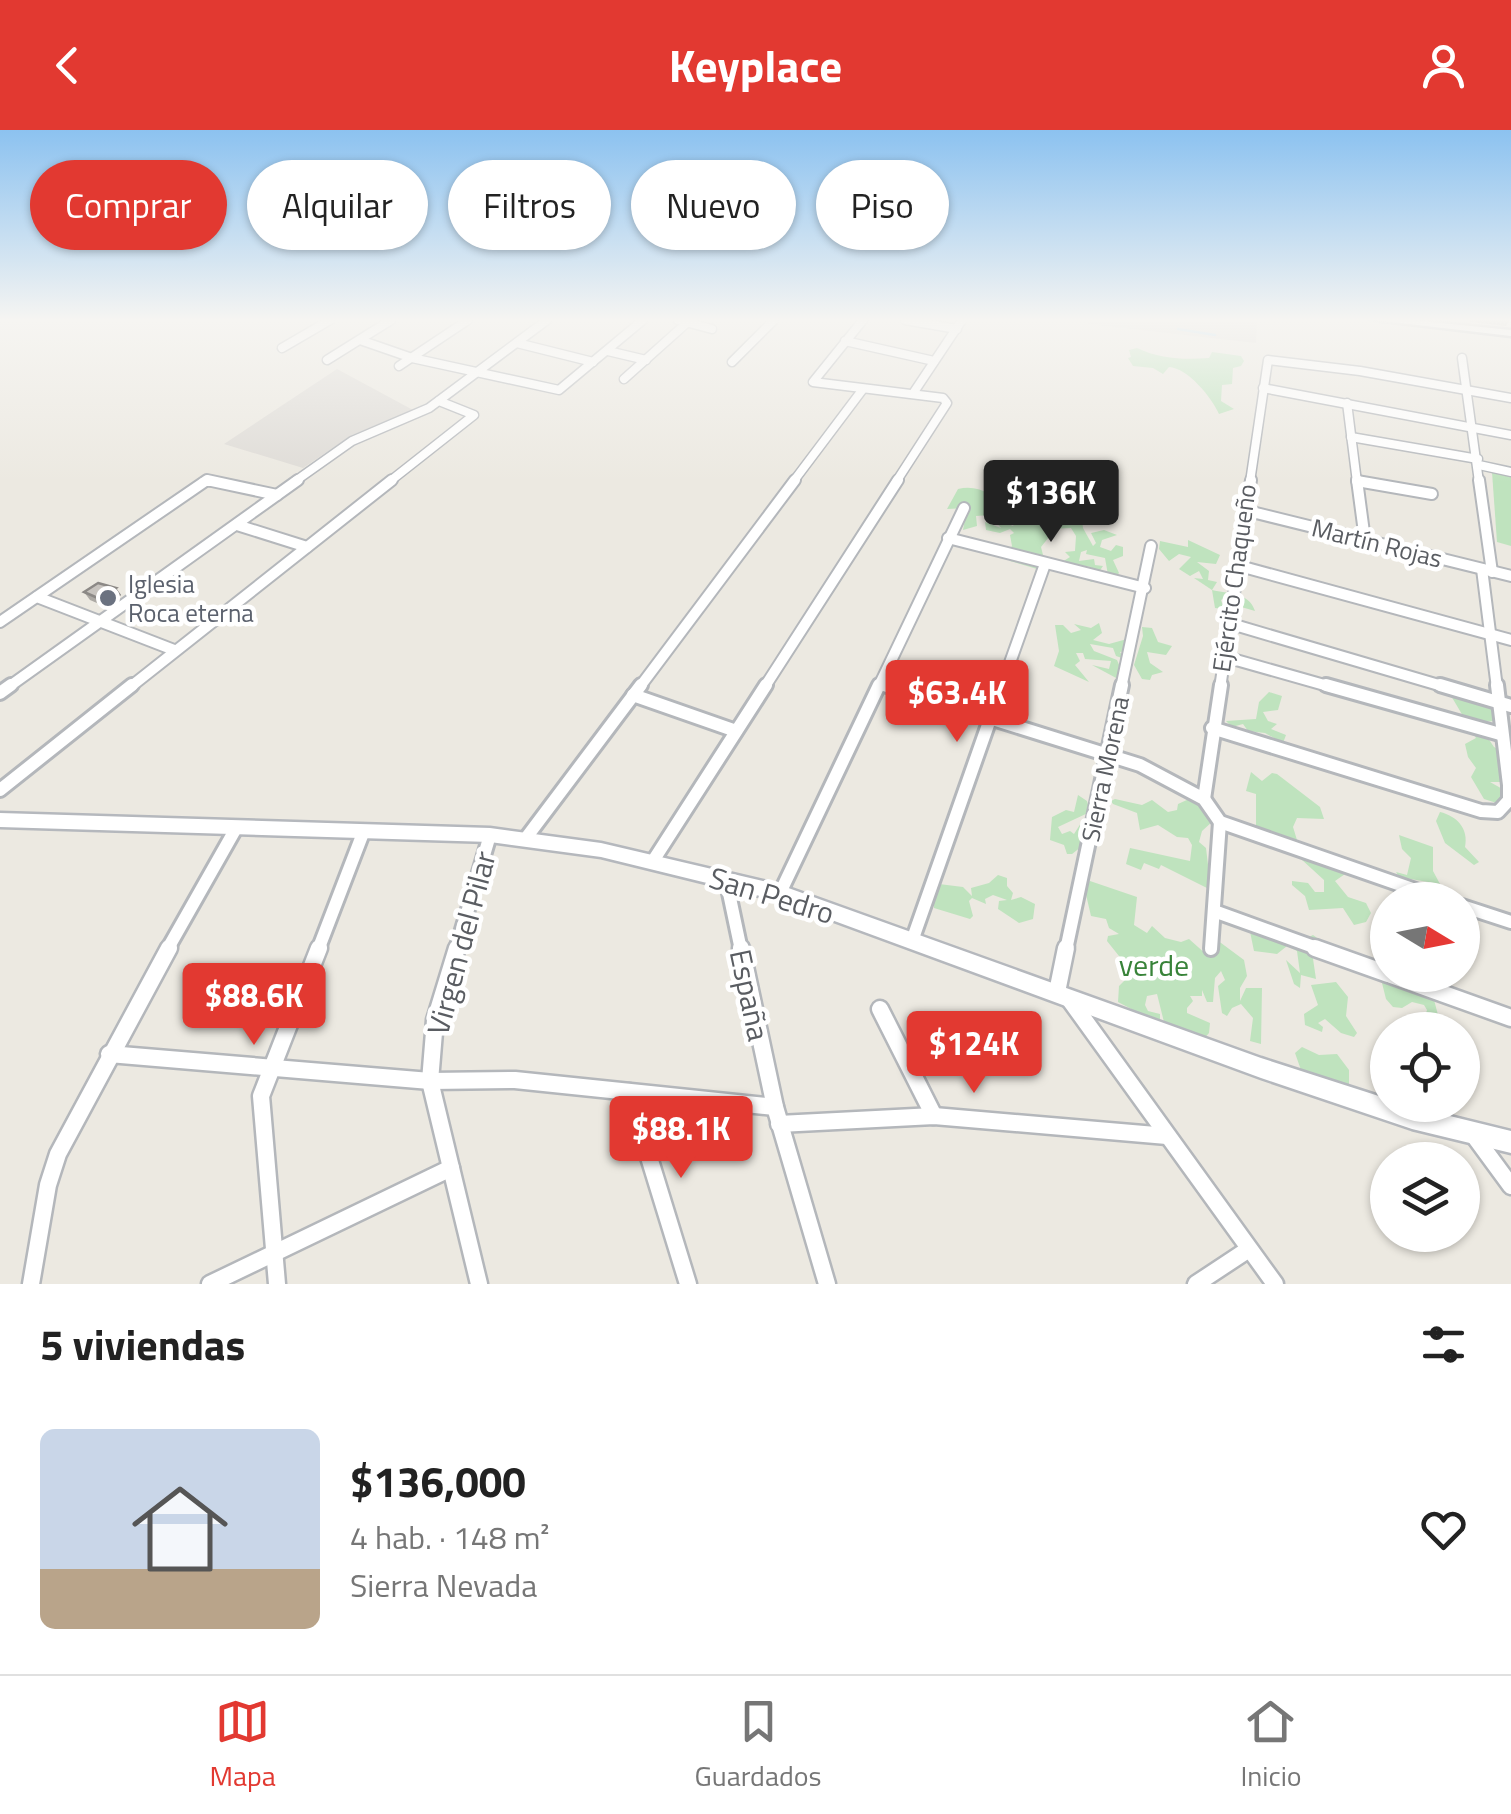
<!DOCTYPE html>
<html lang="es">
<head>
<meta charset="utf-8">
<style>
	body { margin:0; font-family:"Titillium Web",sans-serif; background:#f2f2f2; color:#222; height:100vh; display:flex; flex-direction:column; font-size:38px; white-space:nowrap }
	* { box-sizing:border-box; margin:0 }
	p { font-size:32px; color:#767676 }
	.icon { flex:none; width:55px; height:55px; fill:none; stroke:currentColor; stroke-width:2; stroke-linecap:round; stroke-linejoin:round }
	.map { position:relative; height:1154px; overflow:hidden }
	.details { display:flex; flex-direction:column; background:#fff; flex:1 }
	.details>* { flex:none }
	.hud { position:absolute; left:30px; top:30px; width:1000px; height:90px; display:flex; gap:20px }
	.needle { width:65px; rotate:100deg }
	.tools { position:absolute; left:1370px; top:752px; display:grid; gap:20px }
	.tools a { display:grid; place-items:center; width:110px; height:110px; border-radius:50%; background:#fff; box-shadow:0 2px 8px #0004; font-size:50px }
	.price { position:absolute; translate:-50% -85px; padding:0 22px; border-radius:10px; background:#e23931; color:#fff; font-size:32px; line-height:65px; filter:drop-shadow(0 2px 5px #0008) }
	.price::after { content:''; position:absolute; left:50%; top:60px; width:30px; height:22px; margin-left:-15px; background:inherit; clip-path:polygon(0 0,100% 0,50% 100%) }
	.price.current { background:#222; color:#fff }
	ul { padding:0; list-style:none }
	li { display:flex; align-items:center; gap:30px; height:250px; padding:0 40px }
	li+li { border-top:2px solid #e0e0e0 }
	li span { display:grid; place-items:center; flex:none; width:280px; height:200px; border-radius:15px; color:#555 }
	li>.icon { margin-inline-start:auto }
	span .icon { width:120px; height:120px; fill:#fffc; stroke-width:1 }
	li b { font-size:42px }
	h2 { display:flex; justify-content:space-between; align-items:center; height:120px; padding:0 40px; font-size:42px }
	.pill { padding:0 35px; border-radius:45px; background:#fff; box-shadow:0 2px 8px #0004; font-size:35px; line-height:90px }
	.pill.current { background:#e23931; color:#fff }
	header { display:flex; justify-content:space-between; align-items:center; height:130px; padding:0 40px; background:#e23931; color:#fff; font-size:45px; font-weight:700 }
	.tabs { display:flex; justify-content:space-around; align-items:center; height:140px; border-top:2px solid #e0e0e0; background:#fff; font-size:28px; color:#767676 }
	.tabs a { display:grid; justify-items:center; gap:5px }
	.tabs .current { color:#e23931 }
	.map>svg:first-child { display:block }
	.industrial { fill:#dedbd6 }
	.green { fill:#bfe3be }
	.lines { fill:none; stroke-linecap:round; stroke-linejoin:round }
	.stream { stroke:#a2d7fb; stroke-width:2.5 }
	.street-far3-casing { stroke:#b4b7bb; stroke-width:11 }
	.street-far2-casing { stroke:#b4b7bb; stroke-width:14 }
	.street-far1-casing { stroke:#b4b7bb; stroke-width:18 }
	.street-casing { stroke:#b4b7bb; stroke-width:21 }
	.secondary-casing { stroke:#b5b8bd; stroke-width:5 }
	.street-far3 { stroke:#fff; stroke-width:8 }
	.street-far2 { stroke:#fff; stroke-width:10 }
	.street-far1 { stroke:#fff; stroke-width:12 }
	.street { stroke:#fff; stroke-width:16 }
	.secondary { fill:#fff; fill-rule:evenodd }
	.wall { fill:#aca9a4 }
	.shaded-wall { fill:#8c8986 }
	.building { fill:#c8c4bf; stroke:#8c8986; stroke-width:2.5 }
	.worship-dot { fill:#6b7280; stroke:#fff; stroke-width:4 }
	.labels { text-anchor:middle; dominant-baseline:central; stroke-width:9; stroke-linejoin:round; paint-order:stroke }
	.street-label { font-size:25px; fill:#5a5d62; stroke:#fff }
	.worship-label { font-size:25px; fill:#5b616d; stroke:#fff; text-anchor:start }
	.near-street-label { font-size:30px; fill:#5a5d62; stroke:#fff }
	.near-park-label { font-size:30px; fill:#388339; stroke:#fff }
</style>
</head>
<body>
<header><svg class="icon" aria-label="back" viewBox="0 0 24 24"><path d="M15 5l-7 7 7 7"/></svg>Keyplace<svg class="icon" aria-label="person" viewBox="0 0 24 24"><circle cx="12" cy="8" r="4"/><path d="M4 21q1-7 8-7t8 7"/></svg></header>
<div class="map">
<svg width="1511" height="1154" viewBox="0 0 1511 1154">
	<rect width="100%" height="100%" fill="#ece9e1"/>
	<g class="industrial">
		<path d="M 1087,190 L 1257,190 L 1256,213 L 1088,194 Z"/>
		<path d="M 337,239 L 413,280 L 352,305 L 303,338 L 224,314 Z"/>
	</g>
	<g class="green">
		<path d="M 1137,218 C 1160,229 1185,230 1209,228 L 1212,222 L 1241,226 L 1244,231 L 1241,236 L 1233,238 L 1232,254 L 1222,255 L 1221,271 L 1234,279 L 1219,284 C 1212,268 1188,238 1169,237 L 1163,244 L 1153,238 L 1133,236 L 1128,228 L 1131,227 L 1129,220 Z"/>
		<path d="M 1492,342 L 1511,346 L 1511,416 L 1497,412 Z"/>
		<path d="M 1017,355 L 1029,356 L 1032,369 L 1043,370 L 1045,381 L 1058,378 L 1065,386 L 1064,379 L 1081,380 L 1083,398 L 1093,416 L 1096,413 L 1091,403 L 1104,400 L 1117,405 L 1102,410 L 1100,417 L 1111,421 L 1116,415 L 1123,417 L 1123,426 L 1113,430 L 1119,443 L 1116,447 L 1108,445 L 1105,428 L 1086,424 L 1087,420 L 1081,422 L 1079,431 L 1094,429 L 1095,435 L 1103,436 L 1092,452 L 1077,446 L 1094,442 L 1091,437 L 1062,432 L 1070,427 L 1065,422 L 1075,421 L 1076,406 L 1071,398 L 1048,399 L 1043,394 L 1049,407 L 1041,417 L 1043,425 L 1032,425 L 1040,430 L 1037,439 L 1010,431 L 1006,424 L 1012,416 L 1010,405 L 1014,403 L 1010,399 L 1000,403 L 986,400 L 985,392 L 1001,398 L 990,385 L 976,386 L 977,396 L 963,400 L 967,378 L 947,379 L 958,359 C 978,354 997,365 1006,381 L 1003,392 L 1013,396 L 1018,388 L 1033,382 L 1022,379 L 1010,363 Z"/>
		<path d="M 1188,410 L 1220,425 L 1216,434 L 1197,432 L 1209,441 L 1208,450 L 1217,452 L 1212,460 C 1228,464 1249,462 1255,481 L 1231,474 L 1227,467 L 1221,470 L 1224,479 L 1215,478 L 1212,460 L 1194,448 L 1203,449 L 1199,441 L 1190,446 L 1179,439 L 1191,427 L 1179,424 L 1169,431 L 1159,419 L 1160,411 L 1188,417 Z"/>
		<path d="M 1099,493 L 1102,503 L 1093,510 L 1109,514 L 1127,509 L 1126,521 L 1120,522 L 1125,529 L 1116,526 L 1113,518 L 1090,514 L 1094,521 L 1117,530 L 1123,544 L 1118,549 L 1092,535 L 1109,539 L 1111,531 L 1085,529 L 1083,523 L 1076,523 L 1080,531 L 1075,535 L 1089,552 L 1054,536 L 1059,521 L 1055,495 L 1063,495 L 1071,503 L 1081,500 L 1074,494 L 1091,498 Z"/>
		<path d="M 1142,497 L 1152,498 L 1158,512 L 1172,516 L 1166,525 L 1147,522 L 1150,533 L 1163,542 L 1152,545 L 1150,550 L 1142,549 L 1134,535 L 1143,506 Z"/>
		<path d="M 1462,556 C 1478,558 1492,574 1497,591 L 1477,592 L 1494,617 L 1504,622 L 1503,652 L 1490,652 L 1506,661 L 1506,676 L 1484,669 L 1471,647 L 1476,638 L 1468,627 L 1465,614 L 1476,608 L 1447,559 Z"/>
		<path d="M 1269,562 L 1282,566 L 1278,580 L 1263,582 L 1268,591 L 1277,594 L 1271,599 L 1286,605 L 1283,613 L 1265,603 L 1248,601 L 1243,594 L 1232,597 L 1226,591 L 1256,589 L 1259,572 Z"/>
		<path d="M 1251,642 L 1262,651 L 1272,643 L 1277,644 L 1320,677 L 1324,689 L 1297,688 L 1293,697 L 1297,710 L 1256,696 L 1256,664 L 1246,661 Z"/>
		<path d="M 1078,665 L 1087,671 L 1090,682 L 1058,697 L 1062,704 L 1070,701 L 1074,704 L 1081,693 L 1086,694 L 1081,717 L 1072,724 L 1067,724 L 1064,715 L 1050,710 L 1052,687 L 1066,680 L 1074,682 Z"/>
		<path d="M 1115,669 L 1142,675 L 1152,670 L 1168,682 L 1177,680 L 1178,674 L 1189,669 L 1202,674 L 1213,691 L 1202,701 L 1199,712 L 1206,718 L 1211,760 L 1161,735 L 1159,739 L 1144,733 L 1141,740 L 1126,734 L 1130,718 L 1190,731 L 1192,715 L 1188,708 L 1177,707 L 1158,695 L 1140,700 L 1137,683 L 1113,674 L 1111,671 Z"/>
		<path d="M 1440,682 C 1457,686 1469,699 1465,717 L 1479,732 L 1474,735 L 1445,713 L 1436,691 Z"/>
		<path d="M 1399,705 L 1433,717 L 1433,741 L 1440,754 L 1399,747 L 1396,742 L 1407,745 L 1411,728 L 1402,719 Z"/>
		<path d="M 1309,719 L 1335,726 L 1345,744 L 1335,751 L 1348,767 L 1366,773 L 1371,783 L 1366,792 L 1354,795 L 1343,778 L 1309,780 L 1305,766 L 1292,755 L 1292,751 L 1308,753 L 1315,762 L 1324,762 L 1324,750 L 1301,729 Z"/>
		<path d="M 998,745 L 1007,748 L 1007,756 L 1013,763 L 1011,770 L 1021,767 L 1035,774 L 1033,789 L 1019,793 L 998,779 L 999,771 L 1007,770 L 993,765 L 985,769 L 986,774 L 972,768 L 969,771 L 973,786 L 970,789 L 934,778 L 934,764 L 939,754 L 963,757 L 972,766 L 971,758 L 989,753 Z"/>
		<path d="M 1090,751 L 1137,767 L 1134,795 L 1147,803 L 1152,796 L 1165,808 L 1181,812 L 1189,809 L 1207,825 L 1217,810 L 1244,830 L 1247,846 L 1240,858 L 1240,871 L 1246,858 L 1262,858 L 1261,914 L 1250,911 L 1253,888 L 1241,874 L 1232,878 L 1227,886 L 1222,883 L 1218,856 L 1225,850 L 1221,841 L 1215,848 L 1213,872 L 1207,872 L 1202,860 L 1202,866 L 1190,866 L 1193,871 L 1187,878 L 1187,883 L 1210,893 L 1209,903 L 1202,911 L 1186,899 L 1181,901 L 1165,896 L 1157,864 L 1147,866 L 1145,875 L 1148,881 L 1160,884 L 1160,894 L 1118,872 L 1119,856 L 1125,850 L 1123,831 L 1107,811 L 1108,806 L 1119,804 L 1109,798 L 1106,789 L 1091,786 L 1084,756 Z"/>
		<path d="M 1248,792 L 1276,802 L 1284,798 L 1305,809 L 1313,805 L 1327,815 L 1312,822 L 1316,849 L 1301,845 L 1300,858 L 1294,854 L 1286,830 L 1300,843 L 1297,821 L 1287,816 L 1277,824 L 1254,821 Z"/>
		<path d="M 1380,845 L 1433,866 L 1442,900 L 1400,900 L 1404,895 L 1421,900 L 1427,880 L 1424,875 L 1412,872 L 1402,878 L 1393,877 L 1386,869 Z"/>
		<path d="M 1336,852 L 1348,867 L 1346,886 L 1357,903 L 1354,907 L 1341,903 L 1325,889 L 1318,893 L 1323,897 L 1322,902 L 1305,895 L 1304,884 L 1318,875 L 1311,855 Z"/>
		<path d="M 1302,917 L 1319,925 L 1337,924 L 1349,940 L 1349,957 L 1301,940 L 1295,923 Z"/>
	</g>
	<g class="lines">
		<g class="stream">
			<path d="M 1368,190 L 1446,198"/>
			<path d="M 1178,199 L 1215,205"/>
		</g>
		<defs>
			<g id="street-far3">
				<path d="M 678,190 L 712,199"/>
				<path d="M 863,190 L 813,252 L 943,268 L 947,273 L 896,352"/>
				<path d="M 905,190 L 957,199"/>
				<path d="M 360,210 L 412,228 L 559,260 L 643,190"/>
				<path d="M 845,211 L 934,231"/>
				<path d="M 517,213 L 593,232"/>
				<path d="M 282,218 L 330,190"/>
				<path d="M 608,221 L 646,230"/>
				<path d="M 1462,228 L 1479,352"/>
				<path d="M 327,230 L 391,190"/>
				<path d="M 732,232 L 774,190"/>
				<path d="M 399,236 L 468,190"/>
				<path d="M 624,249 L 690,190"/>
				<path d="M 1263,258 L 1511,305"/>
				<path d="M 914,262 L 962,190"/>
				<path d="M 1347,273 L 1357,352"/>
				<path d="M 1351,307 L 1478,329"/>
				<path d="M 1479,335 L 1511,342"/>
				<path d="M 1357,351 L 1365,352"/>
				<path d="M 203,352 L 218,352"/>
				<path d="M 294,352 L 352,311 L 429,278 L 547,190"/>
				<path d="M 389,352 L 474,285 L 439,271"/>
				<path d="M 793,352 L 863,259"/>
				<path d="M 1250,352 L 1268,230 L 1360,241 L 1511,268"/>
			</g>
			<g id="street-far2">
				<path d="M 1357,350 L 1365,410"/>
				<path d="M 1479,350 L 1492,442"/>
				<path d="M 1357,351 L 1432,364"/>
				<path d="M 1244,380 L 1511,446"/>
				<path d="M 237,395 L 307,417"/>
				<path d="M 948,408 L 1145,458"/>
				<path d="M 1236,435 L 1511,510"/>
				<path d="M 1482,439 L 1497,558"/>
				<path d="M 37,467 L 174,520"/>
				<path d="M 0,492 L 207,350 L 277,365"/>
				<path d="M 1228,493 L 1449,558"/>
				<path d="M 1222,526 L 1335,558"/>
				<path d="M 880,554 L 892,558"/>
				<path d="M 7,558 L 298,350"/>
				<path d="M 129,558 L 392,350"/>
				<path d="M 639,558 L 795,350"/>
				<path d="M 764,558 L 898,350"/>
				<path d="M 878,558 L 964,378"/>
				<path d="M 1001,558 L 1045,434"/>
				<path d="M 1121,558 L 1151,416"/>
				<path d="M 1220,558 L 1251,350"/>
			</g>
			<g id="street-far1">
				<path d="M 884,555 L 1140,635 L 1204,669 L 1220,692 L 1444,770"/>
				<path d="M 1326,555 L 1500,604"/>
				<path d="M 1440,555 L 1511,576"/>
				<path d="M 0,563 L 11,555"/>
				<path d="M 633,565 L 736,601"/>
				<path d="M 1212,598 L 1481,681 L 1498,682 L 1509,670 L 1509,655 L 1497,555"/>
				<path d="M 0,660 L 132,555"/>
				<path d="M 1204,669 L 1221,555"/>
				<path d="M 526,708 L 641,555"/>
				<path d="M 653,731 L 766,555"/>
				<path d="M 726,749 L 741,820"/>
				<path d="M 780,763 L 879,555"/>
				<path d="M 1462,776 L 1511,792"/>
				<path d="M 1214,781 L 1322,820"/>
				<path d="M 912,811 L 1002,555"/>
				<path d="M 1211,819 L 1220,692"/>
				<path d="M 167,820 L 235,700"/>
				<path d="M 318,820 L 363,703"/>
				<path d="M 456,820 L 490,705"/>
				<path d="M 1066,820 L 1122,555"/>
			</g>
			<g id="street">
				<path d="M 457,818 L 435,890 L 430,951 L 479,1154"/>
				<path d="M 741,818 L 775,977 L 827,1154"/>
				<path d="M 1315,818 L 1388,844"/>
				<path d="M 1391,845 L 1511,888"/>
				<path d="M 1057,862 L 1066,818"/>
				<path d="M 1070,870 L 1275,1154"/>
				<path d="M 880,879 L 934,986"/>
				<path d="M 109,924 L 430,951 L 515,950 L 775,977"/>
				<path d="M 629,962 L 688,1154"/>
				<path d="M 779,994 L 934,986 L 1167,1006"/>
				<path d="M 1475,1007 L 1511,1056"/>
				<path d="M 31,1154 L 48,1055 L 58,1024 L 169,818"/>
				<path d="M 210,1154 L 451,1038"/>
				<path d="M 277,1154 L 261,966 L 319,818"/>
				<path d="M 1196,1154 L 1249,1119"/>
			</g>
			<g id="secondary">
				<path d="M 1375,190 L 1411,190 L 1511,200 L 1511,206 Z"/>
				<path d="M 0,683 L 490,698 L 601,713 L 780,755 L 1261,928 L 1388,969 L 1388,975 L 1405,975 L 1511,1001 L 1511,1023 L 1412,999 L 1261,948 L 780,771 L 601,727 L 490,712 L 0,697 Z"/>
			</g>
		</defs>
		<use href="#street-far3" class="street-far3-casing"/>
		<use href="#street-far2" class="street-far2-casing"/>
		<use href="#street-far1" class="street-far1-casing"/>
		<use href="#street" class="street-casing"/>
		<use href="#secondary" class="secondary-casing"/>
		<use href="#street-far3" class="street-far3"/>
		<use href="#street-far2" class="street-far2"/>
		<use href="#street-far1" class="street-far1"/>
		<use href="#street" class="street"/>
		<use href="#secondary" class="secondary"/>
	</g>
	<g class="wall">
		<path d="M 1470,190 L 1510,190 L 1506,196 L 1470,192 Z"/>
		<path d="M 116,458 L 121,465 L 106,477 L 90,470 L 84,462 Z"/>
	</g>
	<path class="shaded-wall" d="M 116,458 L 121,465 L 106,477 L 100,469 Z"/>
	<path class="building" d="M 98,453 L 116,458 L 100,469 L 84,462 Z"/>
	<linearGradient id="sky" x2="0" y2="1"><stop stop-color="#8cc2f0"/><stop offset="0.54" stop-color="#f6f5f2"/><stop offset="1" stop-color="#f6f5f2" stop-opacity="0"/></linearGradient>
	<rect width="1511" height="352" fill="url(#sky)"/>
	<circle class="worship-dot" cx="108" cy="468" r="10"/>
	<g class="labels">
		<g class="street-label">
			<text transform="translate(1377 413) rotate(14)">Martín Rojas</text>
			<text transform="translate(1234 448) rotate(-82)">Ejército Chaqueño</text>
			<text transform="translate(1105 639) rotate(-78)">Sierra Morena</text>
		</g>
		<g class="worship-label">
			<text x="128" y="454">Iglesia<tspan x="128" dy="29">Roca eterna</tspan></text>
		</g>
		<g class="near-street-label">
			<text transform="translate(772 765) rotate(17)">San Pedro</text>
			<text transform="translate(461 813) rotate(-75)">Virgen del Pilar</text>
			<text transform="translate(750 865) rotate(78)">España</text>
		</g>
		<g class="near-park-label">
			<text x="1154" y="835">verde</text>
		</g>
	</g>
</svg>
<div class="tools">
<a><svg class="needle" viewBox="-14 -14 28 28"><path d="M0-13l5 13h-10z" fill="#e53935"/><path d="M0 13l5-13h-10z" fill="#767676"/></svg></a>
<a><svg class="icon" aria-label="locate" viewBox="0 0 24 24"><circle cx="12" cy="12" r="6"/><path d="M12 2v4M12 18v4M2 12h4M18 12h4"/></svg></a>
<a><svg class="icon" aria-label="layers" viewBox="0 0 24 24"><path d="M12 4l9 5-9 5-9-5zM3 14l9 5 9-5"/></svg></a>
</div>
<b class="price current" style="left:1051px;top:415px">$136K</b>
<b class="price" style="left:957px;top:615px">$63.4K</b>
<b class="price" style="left:254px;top:918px">$88.6K</b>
<b class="price" style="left:974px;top:966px">$124K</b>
<b class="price" style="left:681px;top:1051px">$88.1K</b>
<div class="hud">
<a class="pill current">Comprar</a>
<a class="pill">Alquilar</a>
<a class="pill">Filtros</a>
<a class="pill">Nuevo</a>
<a class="pill">Piso</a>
</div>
</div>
<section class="details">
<h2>5 viviendas<svg class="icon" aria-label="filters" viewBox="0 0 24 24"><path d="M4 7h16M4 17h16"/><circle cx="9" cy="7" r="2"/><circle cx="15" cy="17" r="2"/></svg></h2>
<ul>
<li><span style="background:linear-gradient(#c9d6e8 70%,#b9a48a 0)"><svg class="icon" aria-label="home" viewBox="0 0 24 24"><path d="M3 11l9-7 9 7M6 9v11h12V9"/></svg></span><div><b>$136,000</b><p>4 hab. · 148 m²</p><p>Sierra Nevada</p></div><svg class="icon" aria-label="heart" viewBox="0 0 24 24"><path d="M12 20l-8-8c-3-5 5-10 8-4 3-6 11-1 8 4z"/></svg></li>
</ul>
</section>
<nav class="tabs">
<a class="current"><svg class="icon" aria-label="map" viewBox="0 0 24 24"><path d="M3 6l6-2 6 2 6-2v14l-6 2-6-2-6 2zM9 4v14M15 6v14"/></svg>Mapa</a>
<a><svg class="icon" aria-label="saved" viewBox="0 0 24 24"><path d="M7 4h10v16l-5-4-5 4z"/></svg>Guardados</a>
<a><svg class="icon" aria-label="home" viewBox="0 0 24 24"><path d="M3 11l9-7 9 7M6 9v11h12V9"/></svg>Inicio</a>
</nav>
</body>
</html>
